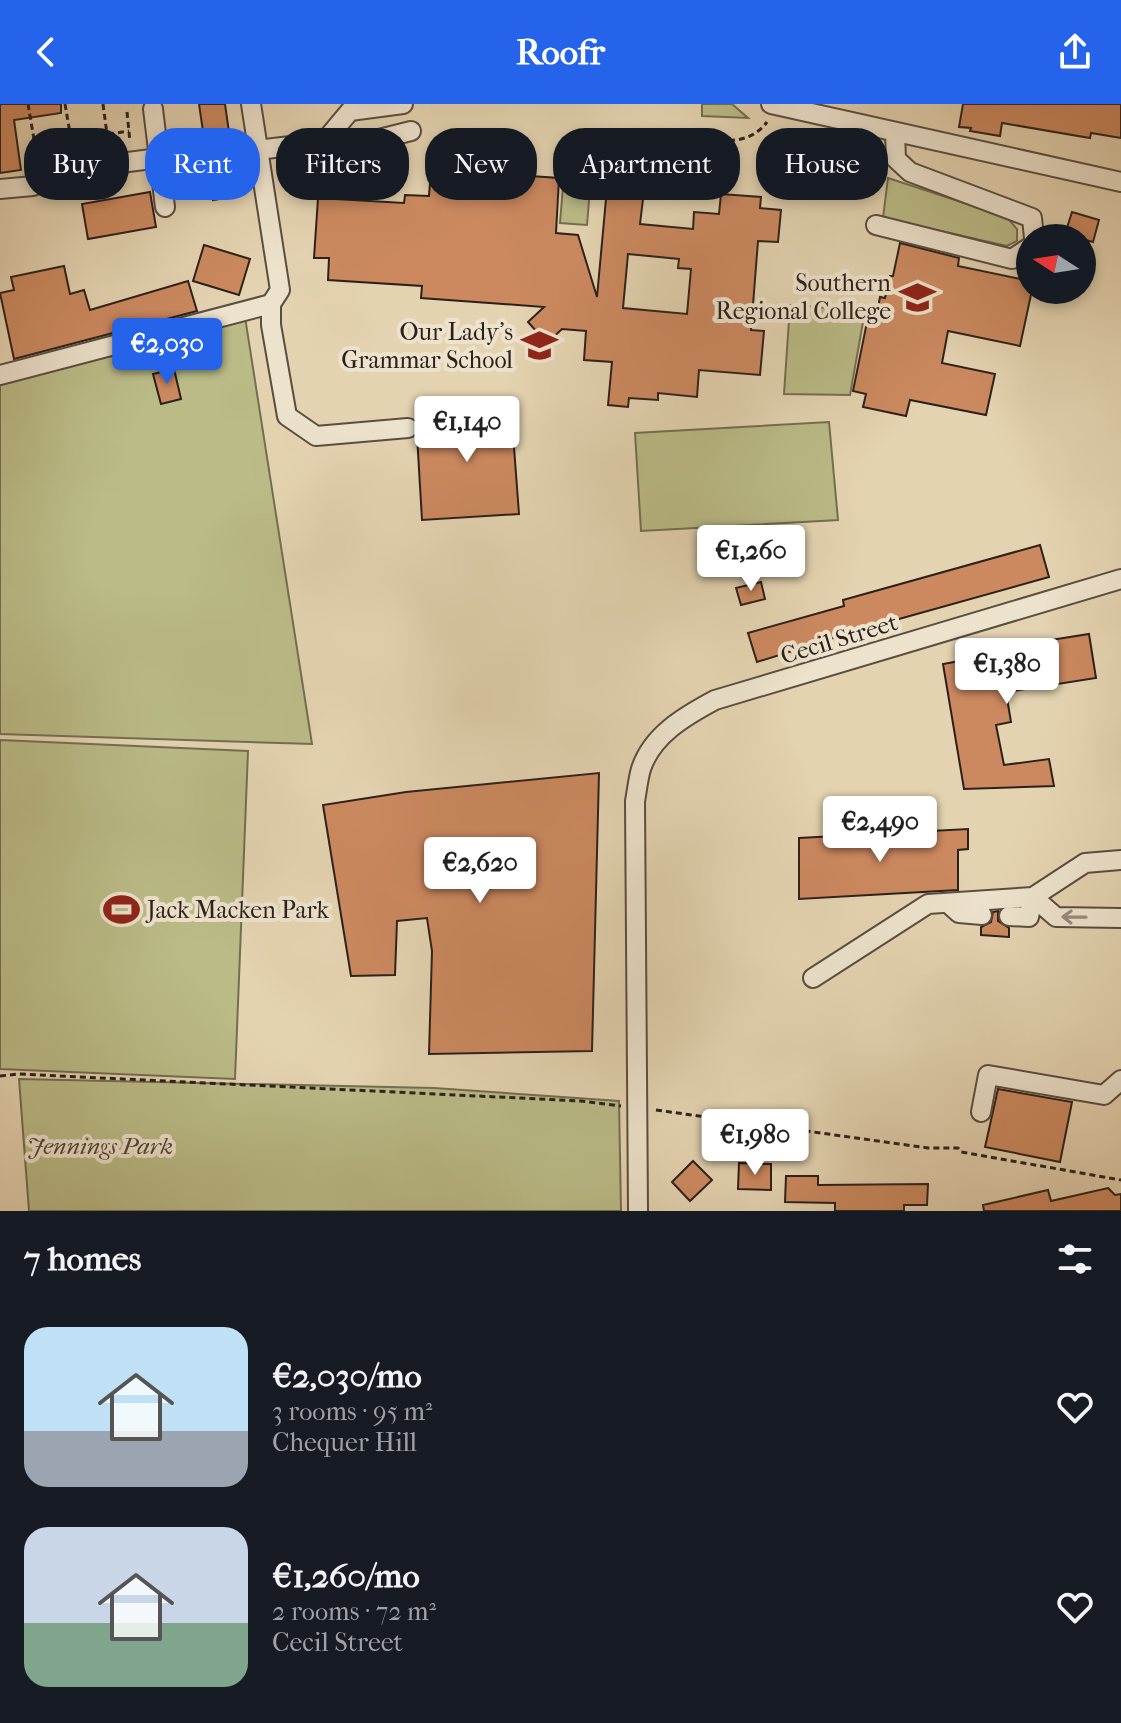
<!DOCTYPE html>
<html lang="en">
<head>
<meta charset="utf-8">
<style>
	body { margin:0; font-family:"IM FELL French Canon",serif; background:#242831; color:#f1f3f6; height:100vh; display:flex; flex-direction:column; font-size:30px; white-space:nowrap }
	* { box-sizing:border-box; margin:0 }
	p { font-size:26px; color:#9ea1a6 }
	.icon { flex:none; width:44px; height:44px; fill:none; stroke:currentColor; stroke-width:2; stroke-linecap:round; stroke-linejoin:round }
	.map { position:relative; height:1107px; overflow:hidden }
	.side { display:flex; flex-direction:column; background:#171b24; flex:1 }
	.side>* { flex:none }
	.hud { position:absolute; left:24px; top:24px; width:1074px; height:72px; display:flex; gap:16px }
	.needle { width:52px; rotate:282deg }
	.buttons { position:absolute; left:1016px; top:120px; display:grid; gap:16px }
	.buttons a { display:grid; place-items:center; width:80px; height:80px; border-radius:50%; background:#171b24; box-shadow:0 4px 12px #0003; font-size:40px }
	.price { position:absolute; translate:-50% -68px; padding:0 18px; border-radius:8px; background:#fff; color:#222; font-size:26px; line-height:52px; filter:drop-shadow(0 2px 4px #0008) }
	.price::after { content:''; position:absolute; left:50%; top:48px; width:24px; height:18px; margin-left:-12px; background:inherit; clip-path:polygon(0 0,100% 0,50% 100%) }
	.price.on { background:#2563eb; color:#fff }
	ul { padding:0; list-style:none }
	li { display:flex; align-items:center; gap:24px; height:200px; padding:0 24px }
	li span { display:grid; place-items:center; flex:none; width:224px; height:160px; border-radius:24px; color:#555 }
	li>.icon { margin-inline-start:auto }
	span .icon { width:96px; height:96px; fill:#fffc; stroke-width:1 }
	li b { font-size:34px }
	h2 { display:flex; justify-content:space-between; align-items:center; height:96px; padding:0 24px; font-size:34px }
	.tag { padding:0 28px; border-radius:32px; background:#171b24; box-shadow:0 4px 12px #0003; font-size:28px; line-height:72px }
	.tag.on { background:#2563eb; color:#fff }
	header { display:flex; justify-content:space-between; align-items:center; height:104px; padding:0 24px; background:#2563eb; color:#fff; font-size:36px; font-weight:700 }
	.map>svg:first-child { display:block }
	.green { fill:#babb87; stroke:#736e52; stroke-width:2 }
	.building { fill:#cc8960; stroke:#2c201c; stroke-width:2; fill-rule:evenodd }
	.lines { fill:none; stroke-linecap:round; stroke-linejoin:round }
	.minor-casing { stroke:#5a4d41; stroke-width:22 }
	.path { stroke:#2c201c; stroke-width:3; stroke-dasharray:6 4; stroke-linecap:butt }
	.minor { stroke:#ede2cc; stroke-width:18 }
	.oneway { stroke:#968b7d }
	.labels { text-anchor:middle; dominant-baseline:central; stroke-width:8; stroke-linejoin:round; paint-order:stroke }
	.poi-label { font-size:24px; fill:#2c201c; stroke:#ede2cc; text-anchor:end }
	.street-label { font-size:24px; fill:#2c201c; stroke:#ede2cc }
	.park-label { font-size:24px; font-style:italic; fill:#504737; stroke:#ede2cc }
</style>
</head>
<body>
<header><svg class="icon" aria-label="back" viewBox="0 0 24 24"><path d="M15 5l-7 7 7 7"/></svg>Roofr<svg class="icon" aria-label="share" viewBox="0 0 24 24"><path d="M12 15V3M7 8l5-5 5 5M5 13v7h14v-7"/></svg></header>
<div class="map">
<svg width="1121" height="1107" viewBox="0 0 1121 1107">
	<rect width="100%" height="100%" fill="#e4d3b1"/>
	<filter id="stains"><feTurbulence type="fractalNoise" baseFrequency=".0025" numOctaves="4"/><feColorMatrix values="0 0 0 0 .2 0 0 0 0 .09 0 0 0 0 .02 0 0 0 .5 -.17"/></filter>
	<radialGradient id="worn" r=".72"><stop offset=".6" stop-color="#630" stop-opacity="0"/><stop offset="1" stop-color="#630" stop-opacity=".3"/></radialGradient>
	<g class="green">
		<path d="M 702,0 L 732,0 L 748,14 L 702,12 Z"/>
		<path d="M 564,70 L 591,72 L 587,121 L 560,119 Z"/>
		<path d="M 888,74 L 1007,113 L 1017,125 L 1017,137 L 1007,142 L 883,114 Z"/>
		<path d="M 790,201 L 865,207 L 850,291 L 784,290 Z"/>
		<path d="M 245,213 L 312,640 L 0,630 L 0,279 Z"/>
		<path d="M 829,318 L 838,416 L 641,427 L 635,329 Z"/>
		<path d="M 0,636 L 248,647 L 235,975 L 0,965 Z"/>
		<path d="M 19,975 L 434,984 L 619,997 L 621,1107 L 29,1107 Z"/>
	</g>
	<g class="building">
		<path d="M 0,0 L 61,0 L 61,9 L 14,16 L 21,66 L 0,69 Z"/>
		<path d="M 199,0 L 225,0 L 238,92 L 213,96 Z"/>
		<path d="M 963,0 L 1121,0 L 1121,34 L 1091,29 L 1090,34 L 1002,19 L 1000,32 L 970,27 L 971,24 L 959,23 Z"/>
		<path d="M 431,65 L 559,74 L 556,129 L 578,131 L 597,193 L 607,84 L 644,87 L 640,120 L 693,125 L 694,108 L 719,110 L 721,90 L 761,93 L 760,104 L 781,106 L 778,138 L 758,137 L 751,226 L 764,227 L 760,271 L 699,266 L 697,293 L 658,289 L 658,296 L 629,294 L 628,303 L 608,301 L 612,258 L 584,256 L 586,227 L 562,225 L 547,239 L 528,218 L 544,203 L 421,194 L 422,182 L 328,176 L 329,154 L 314,154 L 318,94 L 404,99 L 405,91 L 429,92 ZM 628,150 L 679,155 L 678,164 L 691,165 L 687,210 L 623,204 Z"/>
		<path d="M 150,88 L 156,123 L 88,135 L 82,100 Z"/>
		<path d="M 1072,108 L 1099,116 L 1093,138 L 1065,130 Z"/>
		<path d="M 900,139 L 959,154 L 958,162 L 1030,177 L 1030,186 L 1032,186 L 1020,242 L 948,227 L 942,259 L 995,270 L 986,311 L 910,296 L 906,312 L 863,303 L 866,290 L 853,287 L 868,213 L 876,215 L 880,193 L 885,194 L 890,172 L 893,172 Z"/>
		<path d="M 204,141 L 250,155 L 239,191 L 193,177 Z"/>
		<path d="M 64,162 L 70,190 L 84,186 L 90,206 L 188,177 L 197,207 L 14,255 L 0,189 L 14,186 L 11,173 Z"/>
		<path d="M 174,265 L 181,295 L 161,300 L 153,270 Z"/>
		<path d="M 511,303 L 519,410 L 422,416 L 417,331 L 420,324 L 416,309 Z"/>
		<path d="M 1040,441 L 1049,473 L 856,527 L 757,558 L 748,529 L 844,502 L 843,496 Z"/>
		<path d="M 761,478 L 765,495 L 741,501 L 736,484 Z"/>
		<path d="M 1089,530 L 1096,574 L 1006,588 L 1011,618 L 996,621 L 1004,661 L 1049,655 L 1054,682 L 964,685 L 943,560 L 1020,546 L 1019,541 Z"/>
		<path d="M 599,669 L 592,947 L 429,950 L 432,847 L 427,814 L 397,817 L 395,871 L 351,872 L 323,701 L 406,688 Z"/>
		<path d="M 968,725 L 968,745 L 958,746 L 958,786 L 799,795 L 799,734 Z"/>
		<path d="M 998,807 L 998,817 L 1009,824 L 1009,833 L 981,831 L 981,823 L 991,818 L 993,808 Z"/>
		<path d="M 998,985 L 1072,998 L 1060,1058 L 985,1043 Z"/>
		<path d="M 693,1057 L 712,1076 L 690,1097 L 672,1078 Z"/>
		<path d="M 739,1059 L 771,1060 L 771,1086 L 738,1085 Z"/>
		<path d="M 786,1072 L 818,1072 L 818,1081 L 928,1080 L 927,1101 L 904,1101 L 904,1107 L 835,1107 L 835,1099 L 785,1098 Z"/>
		<path d="M 1108,1084 L 1115,1091 L 1121,1090 L 1121,1107 L 984,1107 L 983,1101 L 1048,1086 L 1051,1097 Z"/>
	</g>
	<g class="lines">
		<defs>
			<g id="minor">
				<path d="M 771,0 L 1121,78"/>
				<path d="M 153,5 L 165,103"/>
				<path d="M 895,29 L 896,55 L 910,68 L 1032,114 L 1034,134"/>
				<path d="M 324,38 L 350,7 L 403,0"/>
				<path d="M 685,45 L 692,46 L 694,53"/>
				<path d="M 257,46 L 324,38 L 363,39 L 411,27"/>
				<path d="M 0,85 L 33,82 L 59,67 L 159,54"/>
				<path d="M 876,121 L 1012,155 L 1030,143"/>
				<path d="M 271,200 L 271,221 L 287,312 L 316,332 L 408,324"/>
				<path d="M 0,271 L 271,200 L 280,186 L 251,0"/>
				<path d="M 949,800 L 959,809 L 982,811"/>
				<path d="M 1009,812 L 1029,813 L 1033,793 L 1056,813 L 1121,814"/>
				<path d="M 813,874 L 928,800 L 1033,793 L 1085,759 L 1121,756"/>
				<path d="M 981,1008 L 988,971 L 1104,991 L 1121,976"/>
				<path d="M 638,1107 L 635,697 C 637,687 638,675 641,665 C 652,631 685,612 715,596 L 1121,475"/>
			</g>
		</defs>
		<use href="#minor" class="minor-casing"/>
		<g class="path">
			<path d="M 28,0 L 35,41"/>
			<path d="M 65,0 L 71,35"/>
			<path d="M 103,0 L 107,30"/>
			<path d="M 127,8 L 130,38"/>
			<path d="M 709,37 C 732,37 752,38 767,18"/>
			<path d="M 711,46 L 736,48 L 735,57 L 712,55"/>
			<path d="M 37,57 L 35,41 L 129,27"/>
			<path d="M 0,972 L 19,970 L 581,997 L 621,1002"/>
			<path d="M 656,1006 L 928,1044 L 958,1044 L 961,1048 L 1121,1076"/>
		</g>
		<use href="#minor" class="minor"/>
	</g>
	<defs><path id="oneway-shaft" d="M-6 0H5M1.5-3L5.5 0L1.5 3" fill="none" stroke-width="1.6" stroke-linecap="round" stroke-linejoin="round" transform="scale(2)"/></defs>
	<use class="oneway" href="#oneway-shaft" transform="translate(1074 813) rotate(-179)"/>
	<defs>
		<symbol id="university-bare" viewBox="-9 -9 18 18"><path d="M0-5L7-2L0 1L-7-2ZM-4 1L0 2.5L4 1V4Q0 6-4 4Z" fill="#8f2418" stroke="#ede2cc" stroke-width="2.5" paint-order="stroke"/></symbol>
		<symbol id="school-bare" viewBox="-9 -9 18 18"><path d="M0-5L7-2L0 1L-7-2ZM-4 1L0 2.5L4 1V4Q0 6-4 4Z" fill="#8f2418" stroke="#ede2cc" stroke-width="2.5" paint-order="stroke"/></symbol>
		<symbol id="stadium-bare" viewBox="-9 -9 18 18"><path d="M0-5a6.5 5 0 1 0 0 10a6.5 5 0 1 0 0-10ZM-3.5-1.8h7v3.6h-7Z" fill="#8f2418" stroke="#ede2cc" stroke-width="2.5" paint-order="stroke"/></symbol>
	</defs>
	<g fill-rule="evenodd">
		<use href="#university-bare" x="892" y="168" width="51" height="51"/>
		<use href="#school-bare" x="514" y="216" width="51" height="51"/>
		<use href="#stadium-bare" x="96" y="780" width="51" height="51"/>
	</g>
	<g class="labels">
		<g class="poi-label">
			<text x="891" y="179">Southern<tspan x="891" dy="28">Regional College</tspan></text>
			<text x="513" y="228">Our Lady's<tspan x="513" dy="28">Grammar School</tspan></text>
			<text x="147" y="806" text-anchor="start">Jack Macken Park</text>
		</g>
		<g class="street-label">
			<text transform="translate(839 535) rotate(-17)">Cecil Street</text>
		</g>
		<g class="park-label">
			<text x="100" y="1042">Jennings Park</text>
		</g>
	</g>
	<rect width="100%" height="100%" filter="url(#stains)"/>
	<rect width="100%" height="100%" fill="url(#worn)"/>
</svg>
<div class="buttons">
<a><svg class="needle" viewBox="-14 -14 28 28"><path d="M0-13l5 13h-10z" fill="#e53935"/><path d="M0 13l5-13h-10z" fill="#9ea1a6"/></svg></a>
</div>
<b class="price on" style="left:167px;top:282px">€2,030</b>
<b class="price" style="left:467px;top:360px">€1,140</b>
<b class="price" style="left:751px;top:489px">€1,260</b>
<b class="price" style="left:1007px;top:602px">€1,380</b>
<b class="price" style="left:880px;top:760px">€2,490</b>
<b class="price" style="left:480px;top:801px">€2,620</b>
<b class="price" style="left:755px;top:1073px">€1,980</b>
<div class="hud">
<a class="tag">Buy</a>
<a class="tag on">Rent</a>
<a class="tag">Filters</a>
<a class="tag">New</a>
<a class="tag">Apartment</a>
<a class="tag">House</a>
</div>
</div>
<section class="side">
<h2>7 homes<svg class="icon" aria-label="filters" viewBox="0 0 24 24"><path d="M4 7h16M4 17h16"/><circle cx="9" cy="7" r="2"/><circle cx="15" cy="17" r="2"/></svg></h2>
<ul>
<li><span style="background:linear-gradient(#bfe0f5 65%,#9aa5b1 0)"><svg class="icon" aria-label="home" viewBox="0 0 24 24"><path d="M3 11l9-7 9 7M6 9v11h12V9"/></svg></span><div><b>€2,030/mo</b><p>3 rooms · 95 m²</p><p>Chequer Hill</p></div><svg class="icon" aria-label="heart" viewBox="0 0 24 24"><path d="M12 20l-8-8c-3-5 5-10 8-4 3-6 11-1 8 4z"/></svg></li>
<li><span style="background:linear-gradient(#c9d6e8 60%,#7fa58c 0)"><svg class="icon" aria-label="home" viewBox="0 0 24 24"><path d="M3 11l9-7 9 7M6 9v11h12V9"/></svg></span><div><b>€1,260/mo</b><p>2 rooms · 72 m²</p><p>Cecil Street</p></div><svg class="icon" aria-label="heart" viewBox="0 0 24 24"><path d="M12 20l-8-8c-3-5 5-10 8-4 3-6 11-1 8 4z"/></svg></li>
</ul>
</section>
</body>
</html>
